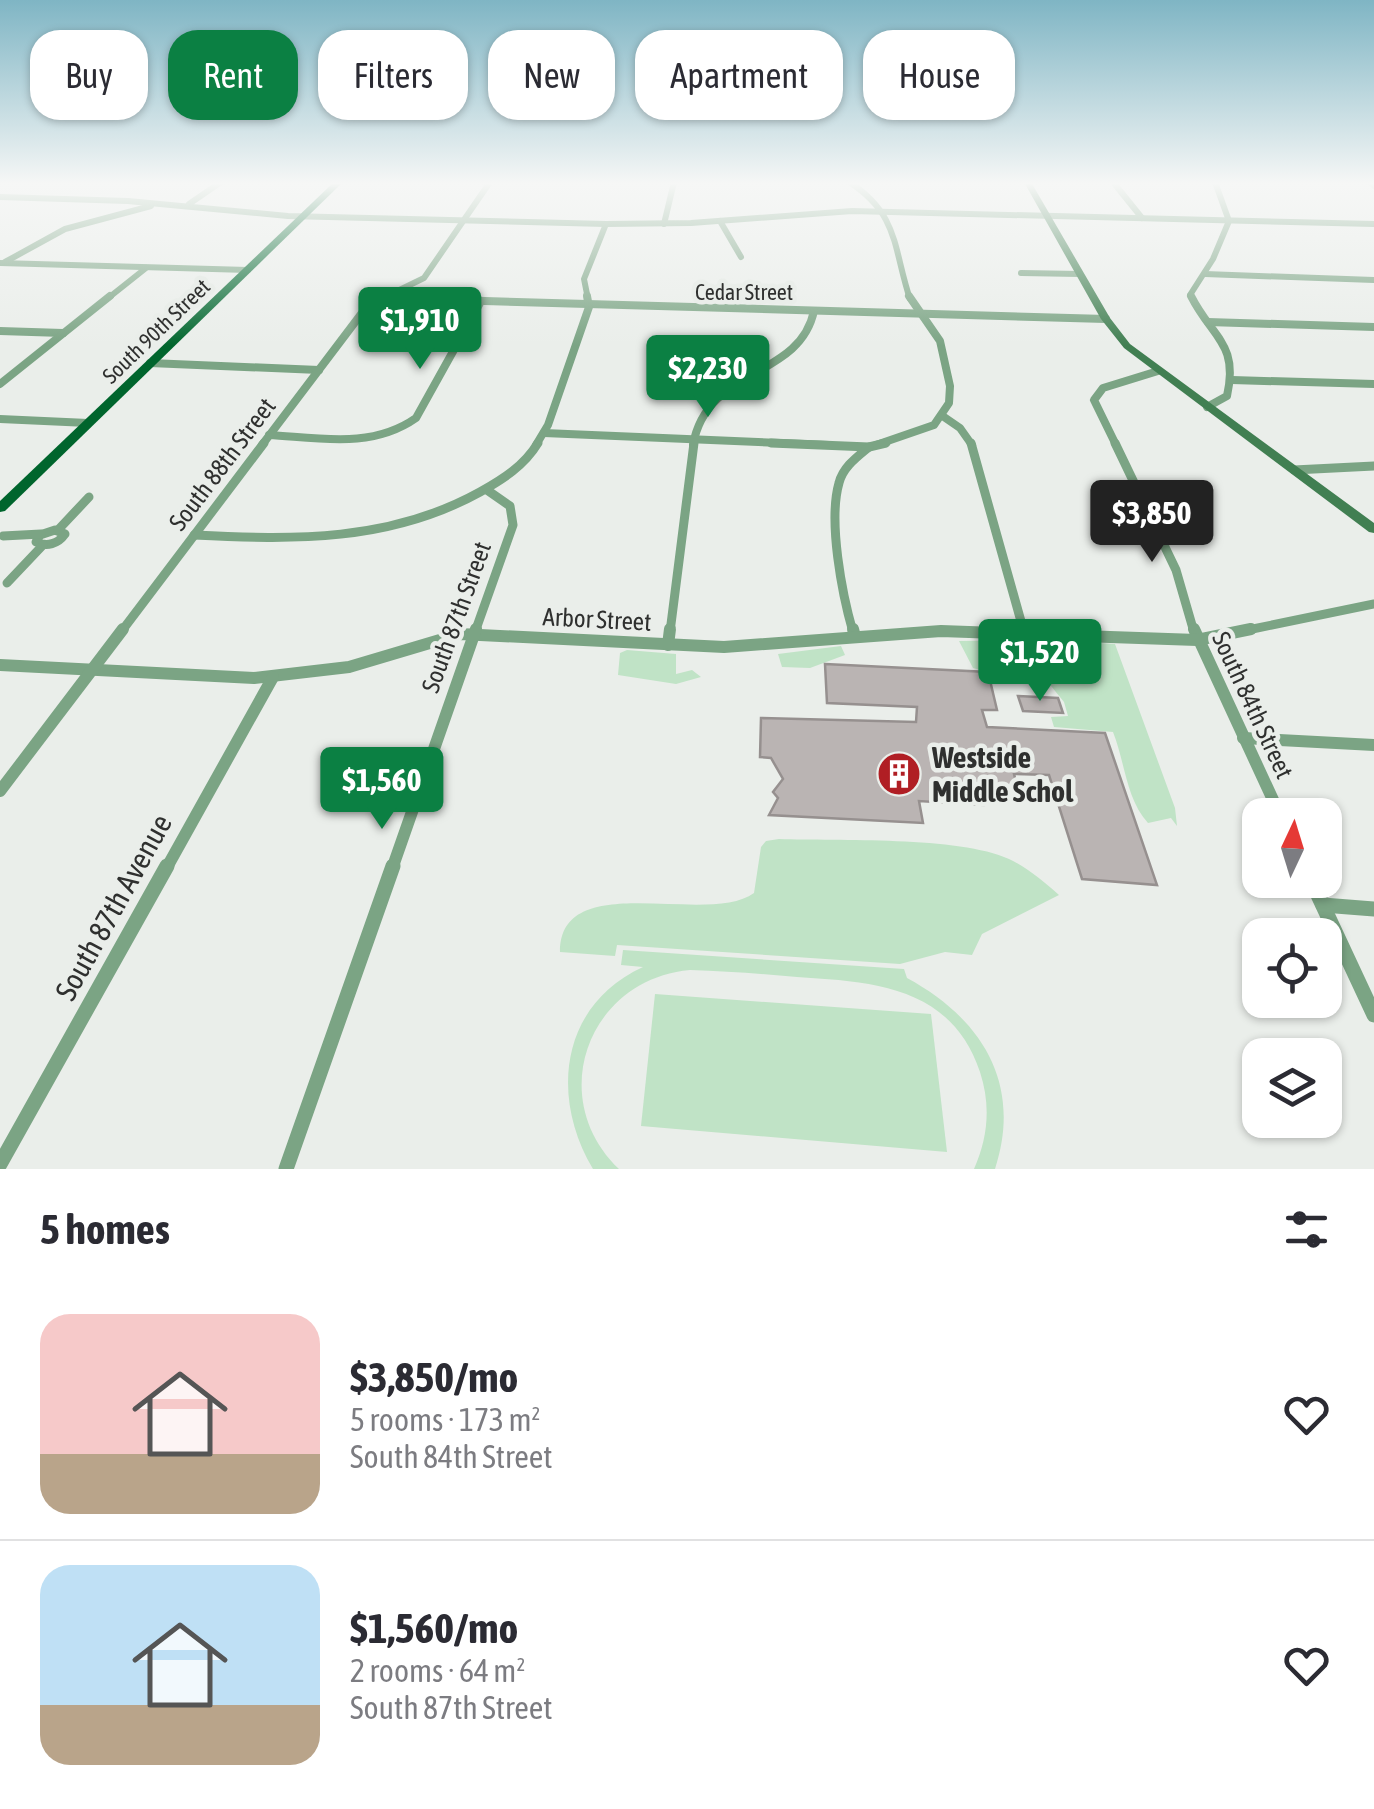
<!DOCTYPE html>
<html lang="en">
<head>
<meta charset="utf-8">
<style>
	body { margin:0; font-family:"Asap Condensed",sans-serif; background:#f2f2f3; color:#2b2b33; height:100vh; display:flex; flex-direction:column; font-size:38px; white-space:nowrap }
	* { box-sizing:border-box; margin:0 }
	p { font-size:32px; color:#7c7c81 }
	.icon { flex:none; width:55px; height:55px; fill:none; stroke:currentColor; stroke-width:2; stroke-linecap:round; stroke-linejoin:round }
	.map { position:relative; height:1169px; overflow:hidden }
	.panel { display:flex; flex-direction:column; background:#fff; flex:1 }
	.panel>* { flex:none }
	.banner { position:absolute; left:30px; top:30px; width:1315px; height:90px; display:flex; gap:20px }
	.needle { width:65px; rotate:4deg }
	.controls { position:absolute; left:1242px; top:798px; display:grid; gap:20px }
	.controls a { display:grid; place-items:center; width:100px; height:100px; border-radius:20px; background:#fff; box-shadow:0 2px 8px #0004; font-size:50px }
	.price { position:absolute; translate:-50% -85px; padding:0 22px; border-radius:10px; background:#0b8043; color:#fff; font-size:32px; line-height:65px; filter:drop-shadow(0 2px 5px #0008) }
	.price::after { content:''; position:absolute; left:50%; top:60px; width:30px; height:22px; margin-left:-15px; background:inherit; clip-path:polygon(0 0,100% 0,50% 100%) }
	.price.current { background:#222; color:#fff }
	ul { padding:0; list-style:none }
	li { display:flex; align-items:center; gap:30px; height:250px; padding:0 40px }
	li+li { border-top:2px solid #e1e1e2 }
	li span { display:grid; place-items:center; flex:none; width:280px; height:200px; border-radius:30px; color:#555 }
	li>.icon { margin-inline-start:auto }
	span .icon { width:120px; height:120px; fill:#fffc; stroke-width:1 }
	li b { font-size:42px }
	h2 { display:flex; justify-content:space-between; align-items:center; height:120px; padding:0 40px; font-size:42px }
	.pill { padding:0 35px; border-radius:30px; background:#fff; box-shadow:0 2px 8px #0004; font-size:35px; line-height:90px }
	.pill.current { background:#0b8043; color:#fff }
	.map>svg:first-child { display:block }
	.green { fill:#c0e3c6 }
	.building { fill:#bab4b3; stroke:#96908f; stroke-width:2.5 }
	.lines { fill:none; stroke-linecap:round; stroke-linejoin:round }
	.minor-far4 { stroke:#7ba484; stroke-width:6 }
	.minor-far3 { stroke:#7ba484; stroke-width:8 }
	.minor-far2 { stroke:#7ba484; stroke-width:9 }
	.minor-far1 { stroke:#7ba484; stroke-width:12 }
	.minor { stroke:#7ba484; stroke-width:15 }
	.secondary { fill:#417f52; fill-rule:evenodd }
	.primary { fill:#00652d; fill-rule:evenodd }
	.labels { text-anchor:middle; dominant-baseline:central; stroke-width:9; stroke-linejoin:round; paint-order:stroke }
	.far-street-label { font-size:22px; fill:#2f302f; stroke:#eaeeea }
	.street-label { font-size:25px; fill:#2f302f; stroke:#eaeeea }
	.near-poi-label { font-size:30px; font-weight:bold; fill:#2f302f; stroke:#eaeeea; text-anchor:start }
	.near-street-label { font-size:30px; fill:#2f302f; stroke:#eaeeea }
</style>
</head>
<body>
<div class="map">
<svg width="1374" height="1169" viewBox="0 0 1374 1169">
	<rect width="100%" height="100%" fill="#eaeeea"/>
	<g class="green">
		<path d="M 1053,640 L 1115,644 L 1175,808 L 1177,826 L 1171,818 L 1148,823 C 1126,799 1125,762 1113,732 L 1054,727 L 1051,717 L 1068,716 L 1064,702 L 1047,681 L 1023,681 L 973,668 L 959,641 Z"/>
		<path d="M 841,646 L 845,655 L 810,668 L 782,667 L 778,654 Z"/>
		<path d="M 627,650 L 676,654 L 676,674 L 692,670 L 701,677 L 676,684 L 618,675 L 620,653 Z"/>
		<path d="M 779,839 C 837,841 959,836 1009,859 C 1028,868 1044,882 1059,895 L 982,934 L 972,955 L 945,952 L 900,964 L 617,945 L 615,956 L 560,952 C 560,867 708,927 754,893 L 761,847 L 766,841 Z"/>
		<path d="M 623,950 L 904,969 L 907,978 C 981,1018 1023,1083 995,1169 L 974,1169 C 988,1137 991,1106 980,1072 C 951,986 874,982 797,977 C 762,974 726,971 690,970 C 589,979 544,1097 619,1169 L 593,1169 C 550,1097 560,1005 643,967 L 621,965 Z"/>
		<path d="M 655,994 L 931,1014 L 947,1152 L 641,1126 Z"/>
	</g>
	<g class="building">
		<path d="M 825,664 L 988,672 L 997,710 L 982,710 L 987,727 L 1105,733 L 1157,885 L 1082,879 L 1049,775 L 1014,774 L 1021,801 L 981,798 L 983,805 L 919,801 L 923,823 L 769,815 L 778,798 L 773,792 L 783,779 L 771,758 L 760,757 L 761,718 L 916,722 L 917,707 L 827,703 Z"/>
		<path d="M 1018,696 L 1058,698 L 1063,713 L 1023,711 Z"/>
	</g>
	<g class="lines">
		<g class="minor-far4">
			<path d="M 849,182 C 899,214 893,248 910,299"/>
			<path d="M 1113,182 L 1142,218"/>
			<path d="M 1370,182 L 1374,186"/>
			<path d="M 0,197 L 128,201 L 288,216 L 606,224 L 691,223 L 852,211 L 1374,224"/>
			<path d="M 189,204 L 221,182"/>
			<path d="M 720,221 L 741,257"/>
			<path d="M 664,224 L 674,182"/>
			<path d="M 5,262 L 65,229 L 151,206"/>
			<path d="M 0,263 L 248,270"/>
			<path d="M 1021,273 L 1080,274"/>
			<path d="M 1205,274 L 1374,280"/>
			<path d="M 383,298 L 409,299"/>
			<path d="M 107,299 L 146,268"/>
			<path d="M 381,299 L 424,278 L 490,182"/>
			<path d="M 588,299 L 584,279 L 606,224"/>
			<path d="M 1192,299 L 1190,295 L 1213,259 L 1229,221 L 1215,182"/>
		</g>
		<g class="minor-far3">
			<path d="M 1191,296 C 1212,338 1239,343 1227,396 L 1207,407"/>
			<path d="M 383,298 L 1106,319"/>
			<path d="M 1208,322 L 1374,327"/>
			<path d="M 0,331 L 63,333"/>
			<path d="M 150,363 L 319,370"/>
			<path d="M 1232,380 L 1374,384"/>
			<path d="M 0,384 L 110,296"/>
			<path d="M 944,417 L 960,428 L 972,445"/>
			<path d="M 0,419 L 88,423"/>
			<path d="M 544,433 L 829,445"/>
			<path d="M 269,435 C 320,438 372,449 416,418 L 480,303"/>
			<path d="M 262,445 L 368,305 L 386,296"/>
			<path d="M 536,445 L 548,425 L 589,307 L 587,296"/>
			<path d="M 693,445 C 707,366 799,380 814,311"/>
			<path d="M 876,445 L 934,425 L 949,403 L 950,386 L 940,341 L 909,296"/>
			<path d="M 1116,445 L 1094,400 L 1103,388 L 1158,371"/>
		</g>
		<g class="minor-far2">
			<path d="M 771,443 L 869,447 L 886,443"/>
			<path d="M 971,443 L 1024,632"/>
			<path d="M 1115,443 L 1176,570 L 1194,632"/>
			<path d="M 1294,470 L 1374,466"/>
			<path d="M 55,530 L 65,534 C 58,544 47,547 36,542 L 40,535 Z"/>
			<path d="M 58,530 L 89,497"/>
			<path d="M 194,535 C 294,540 390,542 480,492 C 503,479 524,466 538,443"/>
			<path d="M 3,536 L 41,534"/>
			<path d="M 7,583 L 43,545"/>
			<path d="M 121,632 L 264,443"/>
			<path d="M 475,632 L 513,525 L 510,506 L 487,490"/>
			<path d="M 670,632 L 694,443"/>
			<path d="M 853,632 C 842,594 828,521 839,483 C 843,467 857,457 869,447"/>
			<path d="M 933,632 L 958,632"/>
			<path d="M 1238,632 L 1374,604"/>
		</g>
		<g class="minor-far1">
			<path d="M 853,629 L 855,637"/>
			<path d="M 1023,629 L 1024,633"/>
			<path d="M 1194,629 L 1280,815"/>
			<path d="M 668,645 L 670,629"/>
			<path d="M 0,665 L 254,678 L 349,667 L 460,634 L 724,647 L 941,631 L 1197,640 L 1251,629"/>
			<path d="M 1243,738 L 1374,745"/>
			<path d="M 0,791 L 123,629"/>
			<path d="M 166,869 L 273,677"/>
			<path d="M 392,869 L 476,629"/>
		</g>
		<g class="minor">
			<path d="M 1311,880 L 1374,1015"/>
			<path d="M 1323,905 L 1374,909"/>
			<path d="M 0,1164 L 167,866"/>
			<path d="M 286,1169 L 393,866"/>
		</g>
		<path class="secondary" d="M 1024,182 L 1031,182 L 1110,318 L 1130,344 L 1374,523 L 1374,533 L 1369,532 L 1124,348 L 1101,319 Z"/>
		<path class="primary" d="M 334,182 L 343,182 L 5,511 L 0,512 L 0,501 Z"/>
	</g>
	<linearGradient id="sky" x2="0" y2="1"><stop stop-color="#7fb5c4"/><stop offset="0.53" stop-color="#f6f7f6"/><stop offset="1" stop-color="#f6f7f6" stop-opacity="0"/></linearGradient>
	<rect width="1374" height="346" fill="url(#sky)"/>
	<defs>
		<symbol id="building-disc" viewBox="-11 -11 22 22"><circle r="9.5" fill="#b01e24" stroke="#eaeeea"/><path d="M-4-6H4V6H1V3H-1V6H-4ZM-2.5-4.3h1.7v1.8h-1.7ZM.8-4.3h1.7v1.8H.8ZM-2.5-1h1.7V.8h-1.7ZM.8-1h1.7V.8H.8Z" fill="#fff"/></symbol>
	</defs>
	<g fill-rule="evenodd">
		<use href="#building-disc" x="874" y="749" width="50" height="50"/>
	</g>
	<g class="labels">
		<g class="far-street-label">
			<text x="744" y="292">Cedar Street</text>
			<text transform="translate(156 331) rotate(-44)">South 90th Street</text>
		</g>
		<g class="street-label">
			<text transform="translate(222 464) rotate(-53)">South 88th Street</text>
			<text transform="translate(456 617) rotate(-70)">South 87th Street</text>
			<text transform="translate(597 619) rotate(3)">Arbor Street</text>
			<text transform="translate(1253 705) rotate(65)">South 84th Street</text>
		</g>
		<g class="near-poi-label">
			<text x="932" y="757">Westside<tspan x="932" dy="34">Middle Schol</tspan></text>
		</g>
		<g class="near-street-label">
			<text transform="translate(113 907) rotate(-61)">South 87th Avenue</text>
		</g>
	</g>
</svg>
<div class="controls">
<a><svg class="needle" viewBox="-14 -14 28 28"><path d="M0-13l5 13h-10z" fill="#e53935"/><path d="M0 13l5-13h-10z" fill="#7c7c81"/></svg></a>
<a><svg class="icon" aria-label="locate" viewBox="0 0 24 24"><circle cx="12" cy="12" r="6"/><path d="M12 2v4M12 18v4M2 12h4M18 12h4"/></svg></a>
<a><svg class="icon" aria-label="layers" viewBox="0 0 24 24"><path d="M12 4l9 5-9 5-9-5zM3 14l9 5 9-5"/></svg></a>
</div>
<b class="price" style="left:420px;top:372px">$1,910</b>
<b class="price" style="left:708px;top:420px">$2,230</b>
<b class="price current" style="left:1152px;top:565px">$3,850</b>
<b class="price" style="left:1040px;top:704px">$1,520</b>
<b class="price" style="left:382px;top:832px">$1,560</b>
<div class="banner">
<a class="pill">Buy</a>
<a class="pill current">Rent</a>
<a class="pill">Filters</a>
<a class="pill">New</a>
<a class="pill">Apartment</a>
<a class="pill">House</a>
</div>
</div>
<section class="panel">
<h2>5 homes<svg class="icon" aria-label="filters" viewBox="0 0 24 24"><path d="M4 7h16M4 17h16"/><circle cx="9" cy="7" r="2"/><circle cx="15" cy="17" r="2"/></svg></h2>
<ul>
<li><span style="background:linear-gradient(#f6c9c9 70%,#b9a48a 0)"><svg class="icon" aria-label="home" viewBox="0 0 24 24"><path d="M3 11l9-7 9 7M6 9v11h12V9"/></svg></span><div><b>$3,850/mo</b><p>5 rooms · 173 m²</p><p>South 84th Street</p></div><svg class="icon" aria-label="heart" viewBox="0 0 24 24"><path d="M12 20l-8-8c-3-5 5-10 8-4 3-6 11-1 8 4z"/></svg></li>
<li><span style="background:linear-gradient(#bfe0f5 70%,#b9a48a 0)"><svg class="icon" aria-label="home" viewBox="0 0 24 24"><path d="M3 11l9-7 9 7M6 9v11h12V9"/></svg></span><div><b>$1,560/mo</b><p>2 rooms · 64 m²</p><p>South 87th Street</p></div><svg class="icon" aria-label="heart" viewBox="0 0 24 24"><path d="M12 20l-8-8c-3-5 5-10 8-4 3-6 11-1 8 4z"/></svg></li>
</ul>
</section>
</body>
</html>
